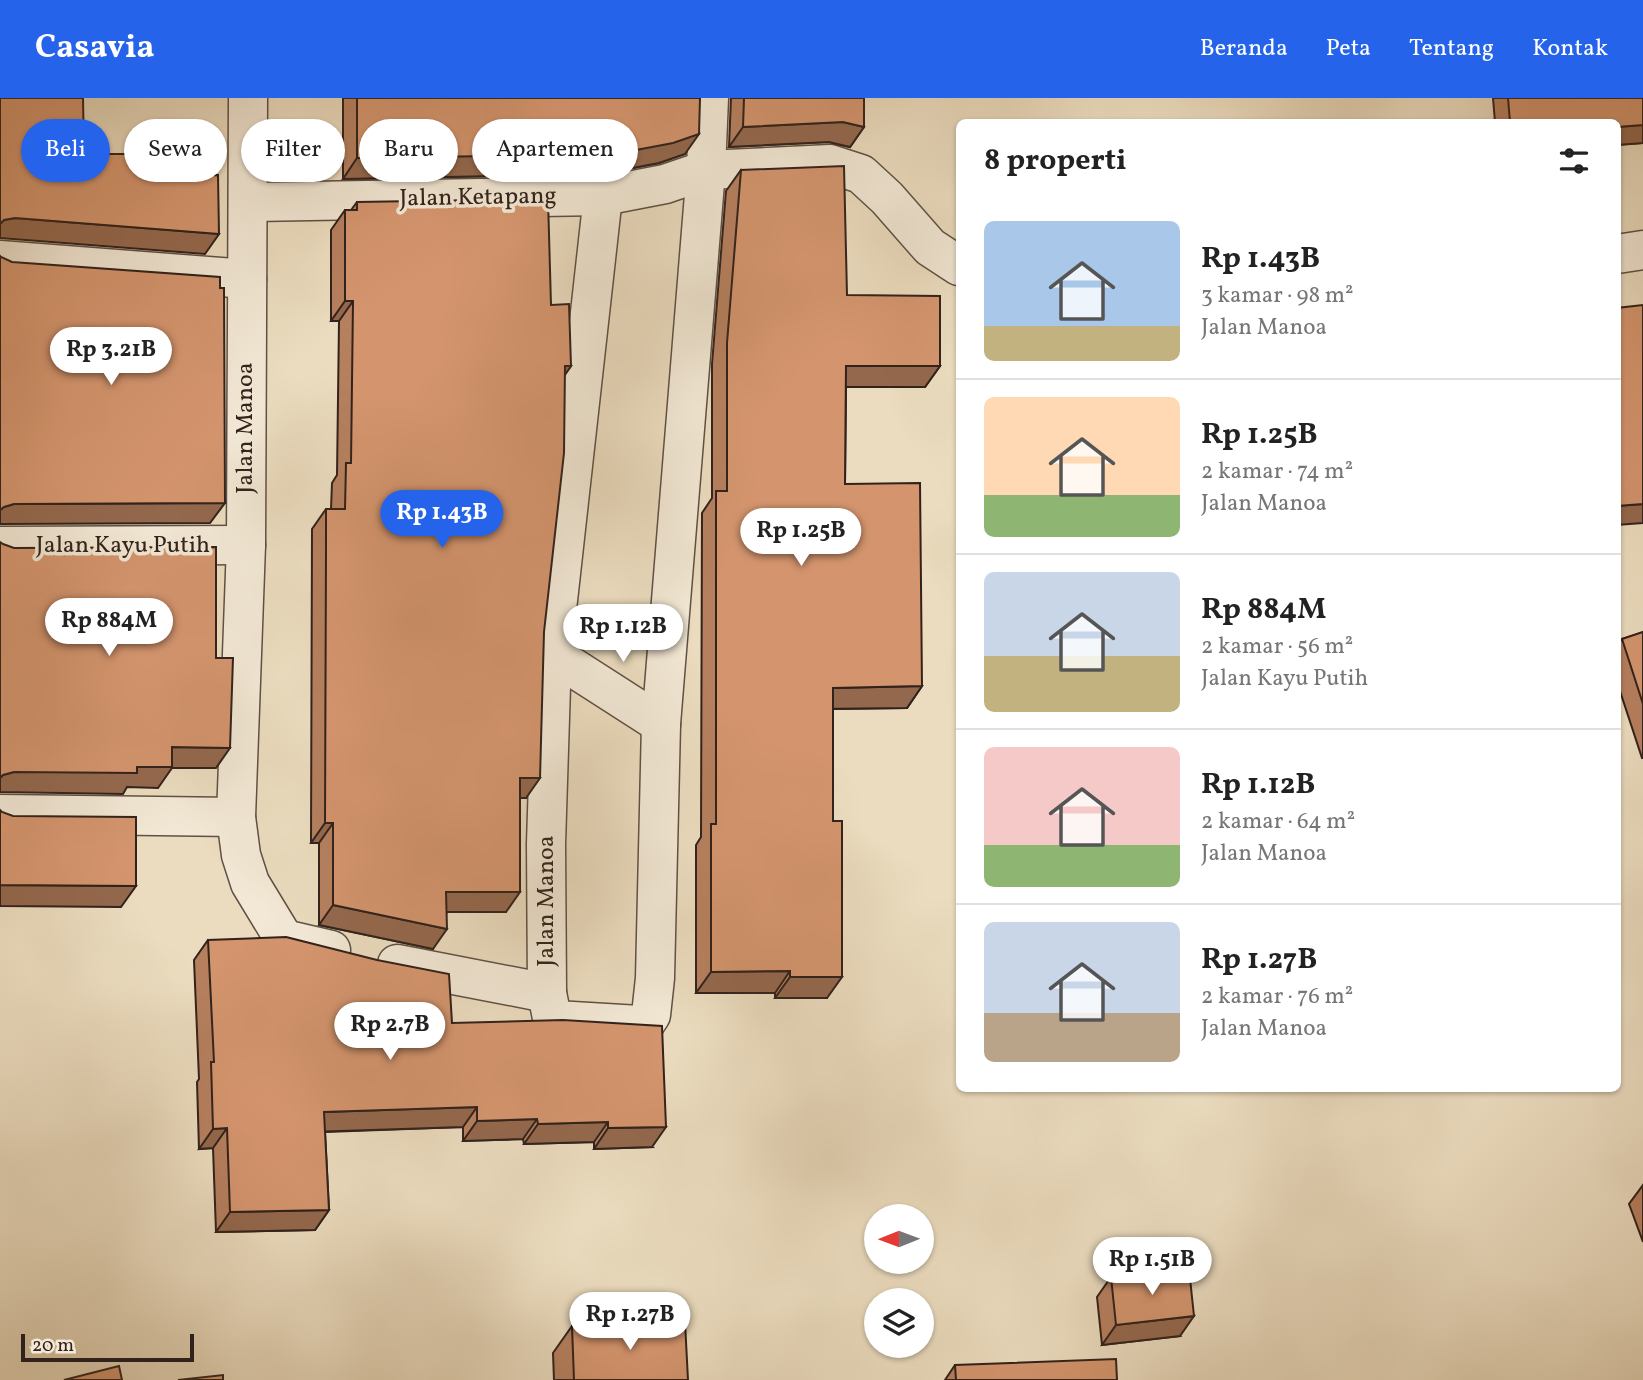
<!DOCTYPE html>
<html lang="id">
<head>
<meta charset="utf-8">
<style>
	body { margin:0; font-family:Vollkorn,serif; background:#f6f6f6; color:#222; height:100vh; display:flex; flex-direction:column; font-size:26px; white-space:nowrap }
	* { box-sizing:border-box; margin:0 }
	p { font-size:23px; color:#767676 }
	.icon { flex:none; width:38px; height:38px; fill:none; stroke:currentColor; stroke-width:2; stroke-linecap:round; stroke-linejoin:round }
	.map { position:relative; flex:1; overflow:hidden }
	.drawer { position:absolute; left:956px; top:21px; width:665px; height:973px; display:flex; flex-direction:column; background:#fff; border-radius:10px; box-shadow:0 2px 5px #0004 }
	.drawer>* { flex:none }
	.banner { position:absolute; left:21px; top:21px; width:665px; height:63px; display:flex; gap:14px }
	.needle { width:46px; rotate:269deg }
	.fabs { position:absolute; left:864px; top:1106px; display:grid; gap:14px }
	.fabs a { display:grid; place-items:center; width:70px; height:70px; border-radius:50%; background:#fff; box-shadow:0 2px 5px #0004; font-size:35px }
	.scale { position:absolute; left:21px; bottom:18px; width:173px; box-sizing:border-box; padding-left:7px; border:4px solid #32221c; border-top:0; font-size:19px; line-height:24px; white-space:nowrap; color:#32221c; -webkit-text-stroke:5px #f2e8d5; paint-order:stroke }
	.price { position:absolute; translate:-50% -60px; padding:0 16px; border-radius:24px; background:#fff; color:#222; font-size:23px; line-height:46px; filter:drop-shadow(0 2px 4px #0008) }
	.price::after { content:''; position:absolute; left:50%; top:42px; width:21px; height:16px; margin-left:-10px; background:inherit; clip-path:polygon(0 0,100% 0,50% 100%) }
	.price.selected { background:#2563eb; color:#fff }
	ul { padding:0; list-style:none }
	li { display:flex; align-items:center; gap:21px; height:175px; padding:0 28px }
	li+li { border-top:2px solid #e0e0e0 }
	li span { display:grid; place-items:center; flex:none; width:196px; height:140px; border-radius:10px; color:#555 }
	li>.icon { margin-inline-start:auto }
	span .icon { width:84px; height:84px; fill:#fffc; stroke-width:1 }
	li b { font-size:30px }
	h2 { display:flex; justify-content:space-between; align-items:center; height:84px; padding:0 28px; font-size:30px }
	.chip { padding:0 24px; border-radius:32px; background:#fff; box-shadow:0 2px 5px #0004; font-size:24px; line-height:63px }
	.chip.selected { background:#2563eb; color:#fff }
	header { display:flex; align-items:center; gap:42px; box-sizing:border-box; height:98px; padding:0 35px; background:#2563eb; color:#fff }
	header strong { font-size:33px }
	nav { display:flex; gap:38px; margin-inline-start:auto; font-size:24px }
	.map>svg:first-child { display:block }
	.lines { fill:none; stroke-linecap:round; stroke-linejoin:round }
	.minor-casing { stroke:#605045; stroke-width:41 }
	.minor { stroke:#f2e8d5; stroke-width:38 }
	.wall { fill:#b6805f; stroke:#32221c; stroke-width:2 }
	.shaded-wall { fill:#94684d; stroke:#32221c; stroke-width:2 }
	.building { fill:#d4956e; stroke:#32221c; stroke-width:2 }
	.labels { text-anchor:middle; dominant-baseline:central; stroke-width:7; stroke-linejoin:round; paint-order:stroke }
	.street-label { font-size:24px; fill:#32221c; stroke:#f2e8d5 }
</style>
</head>
<body>
<header>
<strong>Casavia</strong>
<nav><a>Beranda</a><a>Peta</a><a>Tentang</a><a>Kontak</a></nav>
</header>
<div class="map">
<svg width="1643" height="1282" viewBox="0 0 1643 1282">
	<rect width="100%" height="100%" fill="#ebdcbf"/>
	<filter id="stains"><feTurbulence type="fractalNoise" baseFrequency=".00286" numOctaves="4"/><feColorMatrix values="0 0 0 0 .2 0 0 0 0 .09 0 0 0 0 .02 0 0 0 .5 -.17"/></filter>
	<radialGradient id="worn" r=".72"><stop offset=".6" stop-color="#630" stop-opacity="0"/><stop offset="1" stop-color="#630" stop-opacity=".3"/></radialGradient>
	<g class="lines">
		<defs>
			<g id="minor">
				<path d="M 248,0 L 246,447 L 236,719 L 241,757 L 250,785 L 284,841 L 331,852"/>
				<path d="M 248,104 L 603,98 L 665,86 L 706,72 L 830,66 L 861,76 L 887,100 L 930,149 L 959,168"/>
				<path d="M 1617,156 L 1643,152"/>
				<path d="M 0,162 L 247,181"/>
				<path d="M 0,448 L 246,447"/>
				<path d="M 552,556 L 661,626"/>
				<path d="M 0,716 L 236,719"/>
				<path d="M 397,866 L 547,895 L 546,746 L 552,556 L 603,98"/>
				<path d="M 547,895 L 552,920 L 556,922 L 639,927 L 645,926 L 651,917 L 655,880 L 661,626 L 706,72 L 709,0"/>
			</g>
		</defs>
		<use href="#minor" class="minor-casing"/>
		<use href="#minor" class="minor"/>
	</g>
	<g class="wall">
		<path d="M 343,0 L 700,0 L 685,56 L 659,65 L 601,76 L 343,81 Z"/>
		<path d="M 731,0 L 864,0 L 864,29 L 850,49 L 829,44 L 729,49 Z"/>
		<path d="M 1493,0 L 1643,0 L 1643,45 L 1617,47 L 1617,24 L 1495,24 Z"/>
		<path d="M 741,72 L 847,197 L 940,268 L 925,289 L 846,289 L 845,386 L 922,588 L 907,610 L 833,611 L 827,900 L 775,900 L 775,895 L 696,895 L 696,747 L 701,739 L 702,415 L 712,400 L 712,266 L 726,93 Z"/>
		<path d="M 357,104 L 551,207 L 571,268 L 564,278 L 526,700 L 520,700 L 506,814 L 447,814 L 433,851 L 319,827 L 319,745 L 311,745 L 312,431 L 326,411 L 331,411 L 332,385 L 337,377 L 339,223 L 331,223 L 331,132 L 345,112 L 351,112 Z"/>
		<path d="M 1643,534 L 1643,660 L 1642,660 L 1617,584 L 1617,548 L 1622,541 Z"/>
		<path d="M 208,842 L 452,925 L 652,1049 L 594,1051 L 594,1044 L 524,1046 L 523,1041 L 463,1043 L 463,1029 L 325,1034 L 329,1112 L 315,1132 L 216,1134 L 213,1050 L 199,1051 L 197,984 L 199,981 L 194,862 Z"/>
		<path d="M 1643,1087 L 1643,1144 L 1629,1106 Z"/>
		<path d="M 1111,1179 L 1180,1238 L 1102,1247 L 1097,1199 Z"/>
		<path d="M 572,1228 L 688,1282 L 554,1282 L 553,1255 Z"/>
		<path d="M 955,1267 L 1117,1282 L 945,1282 Z"/>
	</g>
	<g class="shaded-wall">
		<path d="M 843,24 L 864,29 L 850,49 L 829,44 L 729,49 L 743,29 Z"/>
		<path d="M 1643,27 L 1643,45 L 1617,47 L 1617,29 Z"/>
		<path d="M 699,36 L 685,56 L 659,65 L 601,76 L 343,81 L 357,60 Z"/>
		<path d="M 15,120 L 219,136 L 205,156 L 0,140 L 0,126 L 4,122 Z"/>
		<path d="M 345,203 L 353,203 L 339,223 L 331,223 Z"/>
		<path d="M 565,268 L 571,268 L 557,288 Z"/>
		<path d="M 846,268 L 940,268 L 925,289 L 831,289 Z"/>
		<path d="M 225,405 L 210,425 L 0,426 L 0,412 L 4,409 L 14,406 Z"/>
		<path d="M 1643,406 L 1643,425 L 1617,427 L 1617,408 Z"/>
		<path d="M 922,588 L 907,610 L 818,611 L 833,590 Z"/>
		<path d="M 172,649 L 230,650 L 216,670 L 172,670 L 158,690 L 127,689 L 123,696 L 0,694 L 0,680 L 3,677 L 14,674 L 137,669 Z"/>
		<path d="M 520,680 L 540,680 L 526,700 L 506,700 Z"/>
		<path d="M 325,725 L 333,725 L 319,745 L 311,745 Z"/>
		<path d="M 0,787 L 136,788 L 121,809 L 0,808 Z"/>
		<path d="M 446,794 L 520,794 L 506,814 L 432,814 Z"/>
		<path d="M 333,807 L 447,831 L 433,851 L 319,827 Z"/>
		<path d="M 790,873 L 775,895 L 696,895 L 711,874 Z"/>
		<path d="M 790,879 L 842,879 L 827,900 L 775,900 Z"/>
		<path d="M 477,1009 L 463,1029 L 310,1034 L 324,1014 Z"/>
		<path d="M 537,1021 L 523,1041 L 463,1043 L 477,1023 Z"/>
		<path d="M 608,1024 L 594,1044 L 524,1046 L 538,1026 Z"/>
		<path d="M 666,1029 L 652,1049 L 594,1051 L 608,1030 Z"/>
		<path d="M 227,1030 L 213,1050 L 199,1051 L 213,1031 Z"/>
		<path d="M 329,1112 L 315,1132 L 216,1134 L 230,1114 Z"/>
		<path d="M 1194,1218 L 1180,1238 L 1102,1247 L 1116,1227 Z"/>
	</g>
	<g class="building">
		<path d="M 0,0 L 83,0 L 84,56 L 145,56 L 144,78 L 218,77 L 219,136 L 15,120 L 4,122 L 0,126 Z"/>
		<path d="M 357,0 L 700,0 L 699,36 L 673,45 L 615,56 L 357,60 Z"/>
		<path d="M 744,0 L 864,0 L 864,29 L 843,24 L 743,29 Z"/>
		<path d="M 1508,0 L 1643,0 L 1643,27 L 1617,29 L 1617,24 L 1510,24 Z"/>
		<path d="M 844,68 L 847,197 L 940,198 L 940,268 L 846,268 L 845,386 L 920,385 L 922,588 L 833,590 L 833,723 L 842,723 L 842,879 L 790,879 L 790,873 L 711,874 L 711,726 L 716,726 L 716,393 L 727,393 L 727,245 L 741,72 Z"/>
		<path d="M 548,101 L 551,207 L 569,206 L 571,268 L 565,268 L 564,355 L 544,534 L 540,680 L 520,680 L 520,794 L 446,794 L 447,831 L 333,807 L 333,725 L 325,725 L 326,453 L 326,411 L 345,411 L 346,365 L 351,365 L 353,203 L 345,203 L 345,112 L 357,112 L 357,104 Z"/>
		<path d="M 0,158 L 1,159 L 12,164 L 220,179 L 220,190 L 224,190 L 225,405 L 14,406 L 4,409 L 0,412 Z"/>
		<path d="M 1643,207 L 1643,406 L 1617,408 L 1617,210 Z"/>
		<path d="M 0,444 L 3,446 L 14,450 L 216,449 L 216,560 L 233,560 L 230,650 L 172,649 L 172,669 L 137,669 L 137,675 L 14,674 L 3,677 L 0,680 Z"/>
		<path d="M 1643,534 L 1643,606 L 1622,541 Z"/>
		<path d="M 0,712 L 2,714 L 13,718 L 136,719 L 136,788 L 0,787 Z"/>
		<path d="M 286,839 L 377,862 L 449,876 L 452,925 L 563,922 L 662,928 L 666,1029 L 608,1030 L 608,1024 L 538,1026 L 537,1021 L 477,1023 L 477,1009 L 324,1014 L 329,1112 L 230,1114 L 227,1030 L 213,1031 L 211,964 L 214,964 L 208,842 Z"/>
		<path d="M 1189,1171 L 1194,1218 L 1116,1227 L 1111,1179 Z"/>
		<path d="M 685,1224 L 688,1282 L 574,1282 L 572,1228 Z"/>
		<path d="M 1116,1261 L 1117,1282 L 956,1282 L 955,1267 Z"/>
		<path d="M 119,1268 L 122,1282 L 64,1282 Z"/>
		<path d="M 223,1277 L 223,1282 L 178,1282 Z"/>
	</g>
	<g class="labels">
		<g class="street-label">
			<text transform="translate(478 100) rotate(-1)">Jalan Ketapang</text>
			<text transform="translate(246 330) rotate(-90)">Jalan Manoa</text>
			<text x="123" y="448">Jalan Kayu Putih</text>
			<text transform="translate(547 803) rotate(-90)">Jalan Manoa</text>
		</g>
	</g>
	<rect width="100%" height="100%" filter="url(#stains)"/>
	<rect width="100%" height="100%" fill="url(#worn)"/>
</svg>
<div class="fabs">
<a><svg class="needle" viewBox="-14 -14 28 28"><path d="M0-13l5 13h-10z" fill="#e53935"/><path d="M0 13l5-13h-10z" fill="#767676"/></svg></a>
<a><svg class="icon" aria-label="layers" viewBox="0 0 24 24"><path d="M12 4l9 5-9 5-9-5zM3 14l9 5 9-5"/></svg></a>
</div>
<div class="scale">20 m</div>
<b class="price" style="left:111px;top:289px">Rp 3.21B</b>
<b class="price selected" style="left:442px;top:452px">Rp 1.43B</b>
<b class="price" style="left:801px;top:470px">Rp 1.25B</b>
<b class="price" style="left:109px;top:560px">Rp 884M</b>
<b class="price" style="left:623px;top:566px">Rp 1.12B</b>
<b class="price" style="left:390px;top:964px">Rp 2.7B</b>
<b class="price" style="left:1152px;top:1199px">Rp 1.51B</b>
<b class="price" style="left:630px;top:1254px">Rp 1.27B</b>
<div class="banner">
<a class="chip selected">Beli</a>
<a class="chip">Sewa</a>
<a class="chip">Filter</a>
<a class="chip">Baru</a>
<a class="chip">Apartemen</a>
</div>
<section class="drawer">
<h2>8 properti<svg class="icon" aria-label="filters" viewBox="0 0 24 24"><path d="M4 7h16M4 17h16"/><circle cx="9" cy="7" r="2"/><circle cx="15" cy="17" r="2"/></svg></h2>
<ul>
<li><span style="background:linear-gradient(#a9c7e8 75%,#c2b280 0)"><svg class="icon" aria-label="home" viewBox="0 0 24 24"><path d="M3 11l9-7 9 7M6 9v11h12V9"/></svg></span><div><b>Rp 1.43B</b><p>3 kamar · 98 m²</p><p>Jalan Manoa</p></div></li>
<li><span style="background:linear-gradient(#ffd9b3 70%,#8fb573 0)"><svg class="icon" aria-label="home" viewBox="0 0 24 24"><path d="M3 11l9-7 9 7M6 9v11h12V9"/></svg></span><div><b>Rp 1.25B</b><p>2 kamar · 74 m²</p><p>Jalan Manoa</p></div></li>
<li><span style="background:linear-gradient(#c9d6e8 60%,#c2b280 0)"><svg class="icon" aria-label="home" viewBox="0 0 24 24"><path d="M3 11l9-7 9 7M6 9v11h12V9"/></svg></span><div><b>Rp 884M</b><p>2 kamar · 56 m²</p><p>Jalan Kayu Putih</p></div></li>
<li><span style="background:linear-gradient(#f6c9c9 70%,#8fb573 0)"><svg class="icon" aria-label="home" viewBox="0 0 24 24"><path d="M3 11l9-7 9 7M6 9v11h12V9"/></svg></span><div><b>Rp 1.12B</b><p>2 kamar · 64 m²</p><p>Jalan Manoa</p></div></li>
<li><span style="background:linear-gradient(#c9d6e8 65%,#b9a48a 0)"><svg class="icon" aria-label="home" viewBox="0 0 24 24"><path d="M3 11l9-7 9 7M6 9v11h12V9"/></svg></span><div><b>Rp 1.27B</b><p>2 kamar · 76 m²</p><p>Jalan Manoa</p></div></li>
</ul>
</section>
</div>
</body>
</html>
